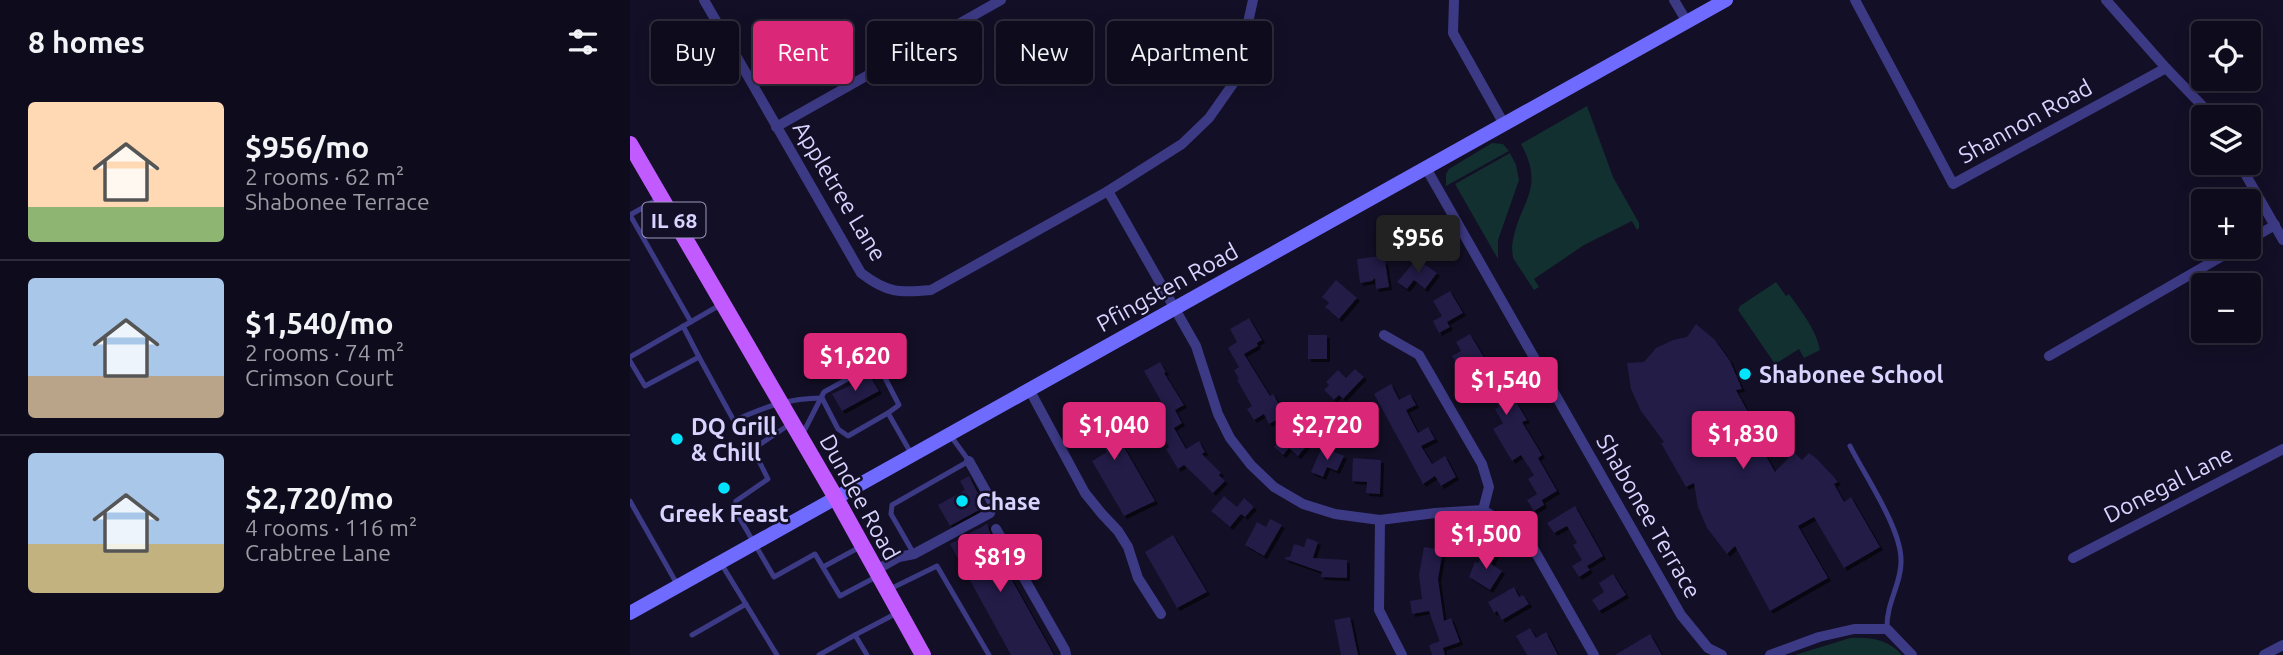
<!DOCTYPE html>
<html lang="en">
<head>
<meta charset="utf-8">
<style>
	body { margin:0; font-family:Ubuntu,sans-serif; background:#1c1929; color:#f1f3f6; height:100vh; display:flex; flex-direction:column; font-size:26px; white-space:nowrap }
	* { box-sizing:border-box; margin:0 }
	p { font-size:23px; color:#9b9ba3 }
	.icon { flex:none; width:38px; height:38px; fill:none; stroke:currentColor; stroke-width:2; stroke-linecap:round; stroke-linejoin:round }
	.map { position:relative; flex:1; overflow:hidden }
	.side { display:flex; flex-direction:column; background:#0e0b1c; width:630px }
	.side>* { flex:none }
	.banner { position:absolute; left:21px; top:21px; width:665px; height:63px; display:flex; gap:14px }
	.tools { position:absolute; left:1561px; top:21px; display:grid; gap:14px }
	.tools a { display:grid; place-items:center; width:70px; height:70px; border-radius:7px; background:#0e0b1c; box-shadow:0 4px 18px #0003,0 0 0 2px #2e2b3b; font-size:35px }
	.price { position:absolute; translate:-50% -60px; padding:0 16px; border-radius:7px; background:#db2777; color:#fff; font-size:23px; line-height:46px; filter:drop-shadow(0 2px 4px #0008) }
	.price::after { content:''; position:absolute; left:50%; top:42px; width:21px; height:16px; margin-left:-10px; background:inherit; clip-path:polygon(0 0,100% 0,50% 100%) }
	.price.selected { background:#222; color:#fff }
	ul { padding:0; list-style:none }
	li { display:flex; align-items:center; gap:21px; height:175px; padding:0 28px }
	li+li { border-top:2px solid #2e2b3b }
	li span { display:grid; place-items:center; flex:none; width:196px; height:140px; border-radius:7px; color:#555 }
	li>.icon { margin-inline-start:auto }
	span .icon { width:84px; height:84px; fill:#fffc; stroke-width:1 }
	li b { font-size:30px }
	h2 { display:flex; justify-content:space-between; align-items:center; height:84px; padding:0 28px; font-size:30px }
	.pill { padding:0 24px; border-radius:7px; background:#0e0b1c; box-shadow:0 4px 18px #0003,0 0 0 2px #2e2b3b; font-size:24px; line-height:63px }
	.pill.selected { background:#db2777; color:#fff }
	main { display:flex; flex:1; min-height:0 }
	.map>svg:first-child { display:block }
	.green { fill:#12302f }
	.building { fill:#241b47; filter:url(#shadow) }
	.lines { fill:none; stroke-linecap:round; stroke-linejoin:round }
	.lane { stroke:#3d3a85; stroke-width:5 }
	.street { stroke:#3d3a85; stroke-width:10 }
	.secondary { stroke:#6f6bff; stroke-width:14 }
	.primary { stroke:#c25bff; stroke-width:16 }
	.poi-dot { fill:#00e5ff; stroke:#130f26; stroke-width:2.5 }
	.labels { text-anchor:middle; dominant-baseline:central; stroke-width:5; stroke-linejoin:round; paint-order:stroke }
	.shield { fill:#130f26; stroke:#9e99be; stroke-width:2 }
	.shield-label { font-size:21px; font-weight:bold; fill:#d9d4ff }
	.street-label { font-size:23px; fill:#d9d4ff; stroke:#130f26 }
	.poi-label { font-size:23px; font-weight:bold; fill:#d9d4ff; stroke:#130f26; text-anchor:start }
</style>
</head>
<body>
<main>
<section class="side">
<h2>8 homes<svg class="icon" aria-label="filters" viewBox="0 0 24 24"><path d="M4 7h16M4 17h16"/><circle cx="9" cy="7" r="2"/><circle cx="15" cy="17" r="2"/></svg></h2>
<ul>
<li><span style="background:linear-gradient(#ffd9b3 75%,#8fb573 0)"><svg class="icon" aria-label="home" viewBox="0 0 24 24"><path d="M3 11l9-7 9 7M6 9v11h12V9"/></svg></span><div><b>$956/mo</b><p>2 rooms · 62 m²</p><p>Shabonee Terrace</p></div></li>
<li><span style="background:linear-gradient(#a9c7e8 70%,#b9a48a 0)"><svg class="icon" aria-label="home" viewBox="0 0 24 24"><path d="M3 11l9-7 9 7M6 9v11h12V9"/></svg></span><div><b>$1,540/mo</b><p>2 rooms · 74 m²</p><p>Crimson Court</p></div></li>
<li><span style="background:linear-gradient(#a9c7e8 65%,#c2b280 0)"><svg class="icon" aria-label="home" viewBox="0 0 24 24"><path d="M3 11l9-7 9 7M6 9v11h12V9"/></svg></span><div><b>$2,720/mo</b><p>4 rooms · 116 m²</p><p>Crabtree Lane</p></div></li>
</ul>
</section>
<div class="map">
<svg width="1653" height="655" viewBox="0 0 1653 655">
	<defs>
		<filter id="shadow"><feDropShadow dx="3" dy="3" stdDeviation="0" flood-color="#0009"/></filter>
	</defs>
	<rect width="100%" height="100%" fill="#130f26"/>
	<g class="green">
		<path d="M 957,106 L 983,177 L 1009,223 L 1009,228 L 1007,230 L 1002,221 L 954,245 L 904,279 L 909,287 L 904,290 L 883,258 L 882,247 C 887,203 917,191 891,144 Z"/>
		<path d="M 862,143 L 873,144 L 879,151 L 816,186 L 816,174 L 819,169 Z"/>
		<path d="M 880,153 L 886,165 L 889,180 L 868,240 L 868,259 L 825,184 Z"/>
		<path d="M 1146,282 L 1156,296 L 1159,294 C 1171,311 1186,329 1190,350 L 1174,358 L 1169,349 L 1145,364 L 1108,310 L 1110,306 Z"/>
		<path d="M 1220,638 C 1240,637 1258,639 1272,655 L 1165,655 Z"/>
	</g>
	<g class="building">
		<path d="M 752,256 L 752,261 L 755,261 L 759,287 L 746,289 L 745,278 L 742,281 L 730,283 L 727,259 Z"/>
		<path d="M 787,259 L 807,273 L 795,289 L 784,280 L 777,289 L 767,282 Z"/>
		<path d="M 706,280 L 727,298 L 709,319 L 695,307 L 699,303 L 692,297 Z"/>
		<path d="M 820,291 L 833,313 L 817,322 L 820,327 L 809,333 L 803,321 L 812,316 L 803,301 Z"/>
		<path d="M 619,318 L 632,340 L 627,343 L 628,346 L 614,354 L 640,396 L 643,394 L 655,415 L 639,424 L 634,414 L 624,420 L 617,409 L 622,406 L 607,380 L 609,379 L 604,370 L 609,367 L 598,348 L 607,342 L 600,329 Z"/>
		<path d="M 1066,324 L 1085,340 L 1100,361 L 1112,389 L 1106,390 L 1135,443 L 1130,445 L 1145,472 L 1164,452 L 1172,460 L 1179,453 L 1187,459 L 1204,477 L 1208,482 L 1204,484 L 1214,502 L 1221,497 L 1250,547 L 1214,568 L 1184,517 L 1168,526 L 1198,578 L 1140,611 L 1105,546 L 1097,554 L 1077,528 L 1068,507 L 1064,483 L 1056,487 L 1031,443 L 1034,442 L 1011,411 L 1001,389 L 997,363 L 1014,362 L 1026,348 L 1043,340 L 1057,337 Z"/>
		<path d="M 840,334 L 859,366 L 863,364 L 897,420 L 892,422 L 912,455 L 908,458 L 927,491 L 912,500 L 914,505 L 904,511 L 897,500 L 907,494 L 898,479 L 904,475 L 891,455 L 882,461 L 863,429 L 873,423 L 865,409 L 869,407 L 854,382 L 842,390 L 822,356 L 831,351 L 826,342 Z"/>
		<rect x="678" y="335" width="19" height="24"/>
		<path d="M 530,362 L 536,372 L 534,373 L 554,405 L 545,410 L 552,423 L 544,428 L 556,449 L 569,441 L 575,452 L 572,454 L 591,473 L 589,475 L 595,481 L 583,493 L 554,465 L 548,469 L 536,449 L 539,447 L 519,411 L 532,403 L 514,371 Z"/>
		<path d="M 725,369 L 734,377 L 713,399 L 709,395 L 704,400 L 694,390 L 699,385 L 696,382 L 708,370 L 716,378 Z"/>
		<path d="M 240,376 L 249,391 L 212,411 L 202,394 Z"/>
		<path d="M 761,384 L 769,400 L 780,394 L 786,405 L 776,410 L 788,433 L 798,427 L 805,439 L 791,446 L 802,464 L 815,456 L 826,477 L 811,486 L 805,476 L 793,484 L 744,394 Z"/>
		<path d="M 468,402 L 525,501 L 494,516 L 462,461 L 477,452 L 467,434 L 452,443 L 440,422 Z"/>
		<path d="M 662,427 L 679,443 L 668,456 L 659,448 L 653,455 L 644,447 Z"/>
		<path d="M 692,447 L 714,456 L 707,471 L 697,467 L 693,477 L 681,472 Z"/>
		<path d="M 723,458 L 751,460 L 750,494 L 736,493 L 737,482 L 722,481 Z"/>
		<path d="M 339,476 L 350,497 L 348,498 L 351,504 L 347,506 L 349,510 L 320,526 L 308,505 L 335,490 L 330,481 Z"/>
		<path d="M 594,496 L 607,507 L 614,498 L 624,507 L 615,517 L 611,514 L 600,527 L 581,511 Z"/>
		<path d="M 945,506 L 973,556 L 957,566 L 960,570 L 949,577 L 942,566 L 952,560 L 943,545 L 947,543 L 937,526 L 924,533 L 917,523 Z"/>
		<path d="M 640,519 L 652,525 L 634,556 L 615,545 L 627,522 L 636,527 Z"/>
		<path d="M 357,524 L 363,540 L 360,541 L 424,655 L 381,655 L 320,544 Z"/>
		<path d="M 543,535 L 577,592 L 547,608 L 515,552 Z"/>
		<path d="M 677,538 L 688,542 L 683,558 L 717,560 L 717,578 L 691,577 L 692,572 L 655,559 L 656,557 L 660,557 L 664,544 L 674,547 Z"/>
		<path d="M 794,547 L 813,550 L 808,579 L 814,621 L 821,618 L 830,642 L 813,648 L 815,655 L 802,655 L 799,645 L 810,641 L 812,648 L 799,611 L 782,614 L 780,601 L 792,599 L 789,575 Z"/>
		<path d="M 857,548 L 866,554 L 861,564 L 872,571 L 860,590 L 839,577 L 845,562 L 848,563 Z"/>
		<path d="M 983,574 L 996,595 L 969,611 L 962,600 L 974,592 L 969,583 Z"/>
		<path d="M 884,587 L 889,597 L 893,595 L 899,604 L 872,620 L 867,611 L 864,613 L 858,602 Z"/>
		<path d="M 720,617 L 728,655 L 711,655 L 704,620 Z"/>
		<path d="M 900,628 L 906,638 L 916,632 L 928,655 L 897,655 L 886,636 Z"/>
		<path d="M 1020,634 L 1032,655 L 985,655 Z"/>
	</g>
	<g class="lines">
		<g class="lane">
			<path d="M 28,199 L 0,215 L 61,322"/>
			<path d="M 0,357 L 90,305"/>
			<path d="M 69,357 L 104,421 C 133,407 160,398 192,398"/>
			<path d="M 0,361 L 15,386 L 69,357 L 53,326"/>
			<path d="M 192,398 L 208,429 L 218,436 L 258,413 L 282,455"/>
			<path d="M 160,424 L 126,447 L 126,455 L 138,479 L 106,501 L 104,508 L 106,512 L 144,577 L 185,554 L 210,596 L 246,577"/>
			<path d="M 172,435 L 194,392 L 239,367 L 247,368 L 254,376 L 269,405 L 258,413"/>
			<path d="M 1220,446 C 1235,476 1271,528 1271,560 C 1272,583 1256,602 1257,629"/>
			<path d="M 0,501 L 47,584"/>
			<path d="M 284,554 L 261,514 L 262,505 L 339,461 L 320,435"/>
			<path d="M 92,565 L 147,655"/>
			<path d="M 193,567 L 230,547"/>
			<path d="M 260,589 L 307,566 L 359,655"/>
			<path d="M 62,635 L 116,604"/>
			<path d="M 189,655 L 225,635"/>
			<path d="M 237,655 L 225,635 L 267,613"/>
		</g>
		<g class="street">
			<path d="M 74,0 L 231,273 C 257,293 269,293 301,290 L 478,191 L 552,144 L 579,118 L 605,81 L 623,0"/>
			<path d="M 824,0 L 823,33 L 874,124"/>
			<path d="M 1044,0 L 1057,22"/>
			<path d="M 1225,0 L 1323,184 L 1536,68"/>
			<path d="M 1476,0 L 1536,68 L 1583,117"/>
			<path d="M 146,127 L 371,0"/>
			<path d="M 1609,163 L 1653,240"/>
			<path d="M 796,168 L 1051,615 L 1078,648 L 1092,655"/>
			<path d="M 478,191 L 566,346 L 588,414 L 600,438 L 621,465 L 644,487 L 673,504 L 705,514 L 750,520 L 805,513 L 853,510 L 877,525 L 902,546 L 964,655"/>
			<path d="M 1619,240 L 1645,225"/>
			<path d="M 754,335 L 789,355 L 852,464 L 859,487 L 853,510"/>
			<path d="M 1419,356 L 1608,247"/>
			<path d="M 399,389 L 455,493 L 472,514 L 488,531 L 498,547 L 508,578 L 531,614"/>
			<path d="M 750,520 L 749,610 L 772,655"/>
			<path d="M 366,529 L 435,650 L 436,655"/>
			<path d="M 1443,558 L 1653,449"/>
			<path d="M 246,570 L 269,557 L 284,554 L 360,513 L 363,504 L 339,461"/>
			<path d="M 1140,655 L 1189,637 L 1224,629 L 1257,629 L 1282,655"/>
			<path d="M 1634,655 L 1653,645"/>
		</g>
		<path class="secondary" d="M 0,613 L 1096,0"/>
		<path class="primary" d="M 0,144 L 206,498 L 293,655"/>
	</g>
	<g class="poi-dot">
		<circle cx="1115" cy="374" r="7"/>
		<circle cx="47" cy="439" r="7"/>
		<circle cx="94" cy="488" r="7"/>
		<circle cx="332" cy="501" r="7"/>
	</g>
	<g class="labels">
		<rect class="shield" x="12.5" y="202.5" width="63" height="35" rx="5"/>
		<g class="shield-label">
			<text x="44" y="220">IL 68</text>
		</g>
		<g class="street-label">
			<text transform="translate(1395 121) rotate(-29)">Shannon Road</text>
			<text transform="translate(210 191) rotate(59)">Appletree Lane</text>
			<text transform="translate(537 287) rotate(-29)">Pfingsten Road</text>
			<text transform="translate(1538 484) rotate(-27)">Donegal Lane</text>
			<text transform="translate(230 497) rotate(61)">Dundee Road</text>
			<text transform="translate(1019 516) rotate(60)">Shabonee Terrace</text>
		</g>
		<g class="poi-label">
			<text x="1129" y="374">Shabonee School</text>
			<text x="61" y="426">DQ Grill<tspan x="61" dy="26">&amp; Chill</tspan></text>
			<text x="346" y="501">Chase</text>
			<text x="94" y="513" text-anchor="middle">Greek Feast</text>
		</g>
	</g>
</svg>
<div class="tools">
<a><svg class="icon" aria-label="locate" viewBox="0 0 24 24"><circle cx="12" cy="12" r="6"/><path d="M12 2v4M12 18v4M2 12h4M18 12h4"/></svg></a>
<a><svg class="icon" aria-label="layers" viewBox="0 0 24 24"><path d="M12 4l9 5-9 5-9-5zM3 14l9 5 9-5"/></svg></a>
<a>+</a>
<a>−</a>
</div>
<b class="price selected" style="left:788px;top:275px">$956</b>
<b class="price" style="left:225px;top:393px">$1,620</b>
<b class="price" style="left:876px;top:417px">$1,540</b>
<b class="price" style="left:484px;top:462px">$1,040</b>
<b class="price" style="left:697px;top:462px">$2,720</b>
<b class="price" style="left:1113px;top:471px">$1,830</b>
<b class="price" style="left:856px;top:571px">$1,500</b>
<b class="price" style="left:370px;top:594px">$819</b>
<div class="banner">
<a class="pill">Buy</a>
<a class="pill selected">Rent</a>
<a class="pill">Filters</a>
<a class="pill">New</a>
<a class="pill">Apartment</a>
</div>
</div>
</main>
</body>
</html>
